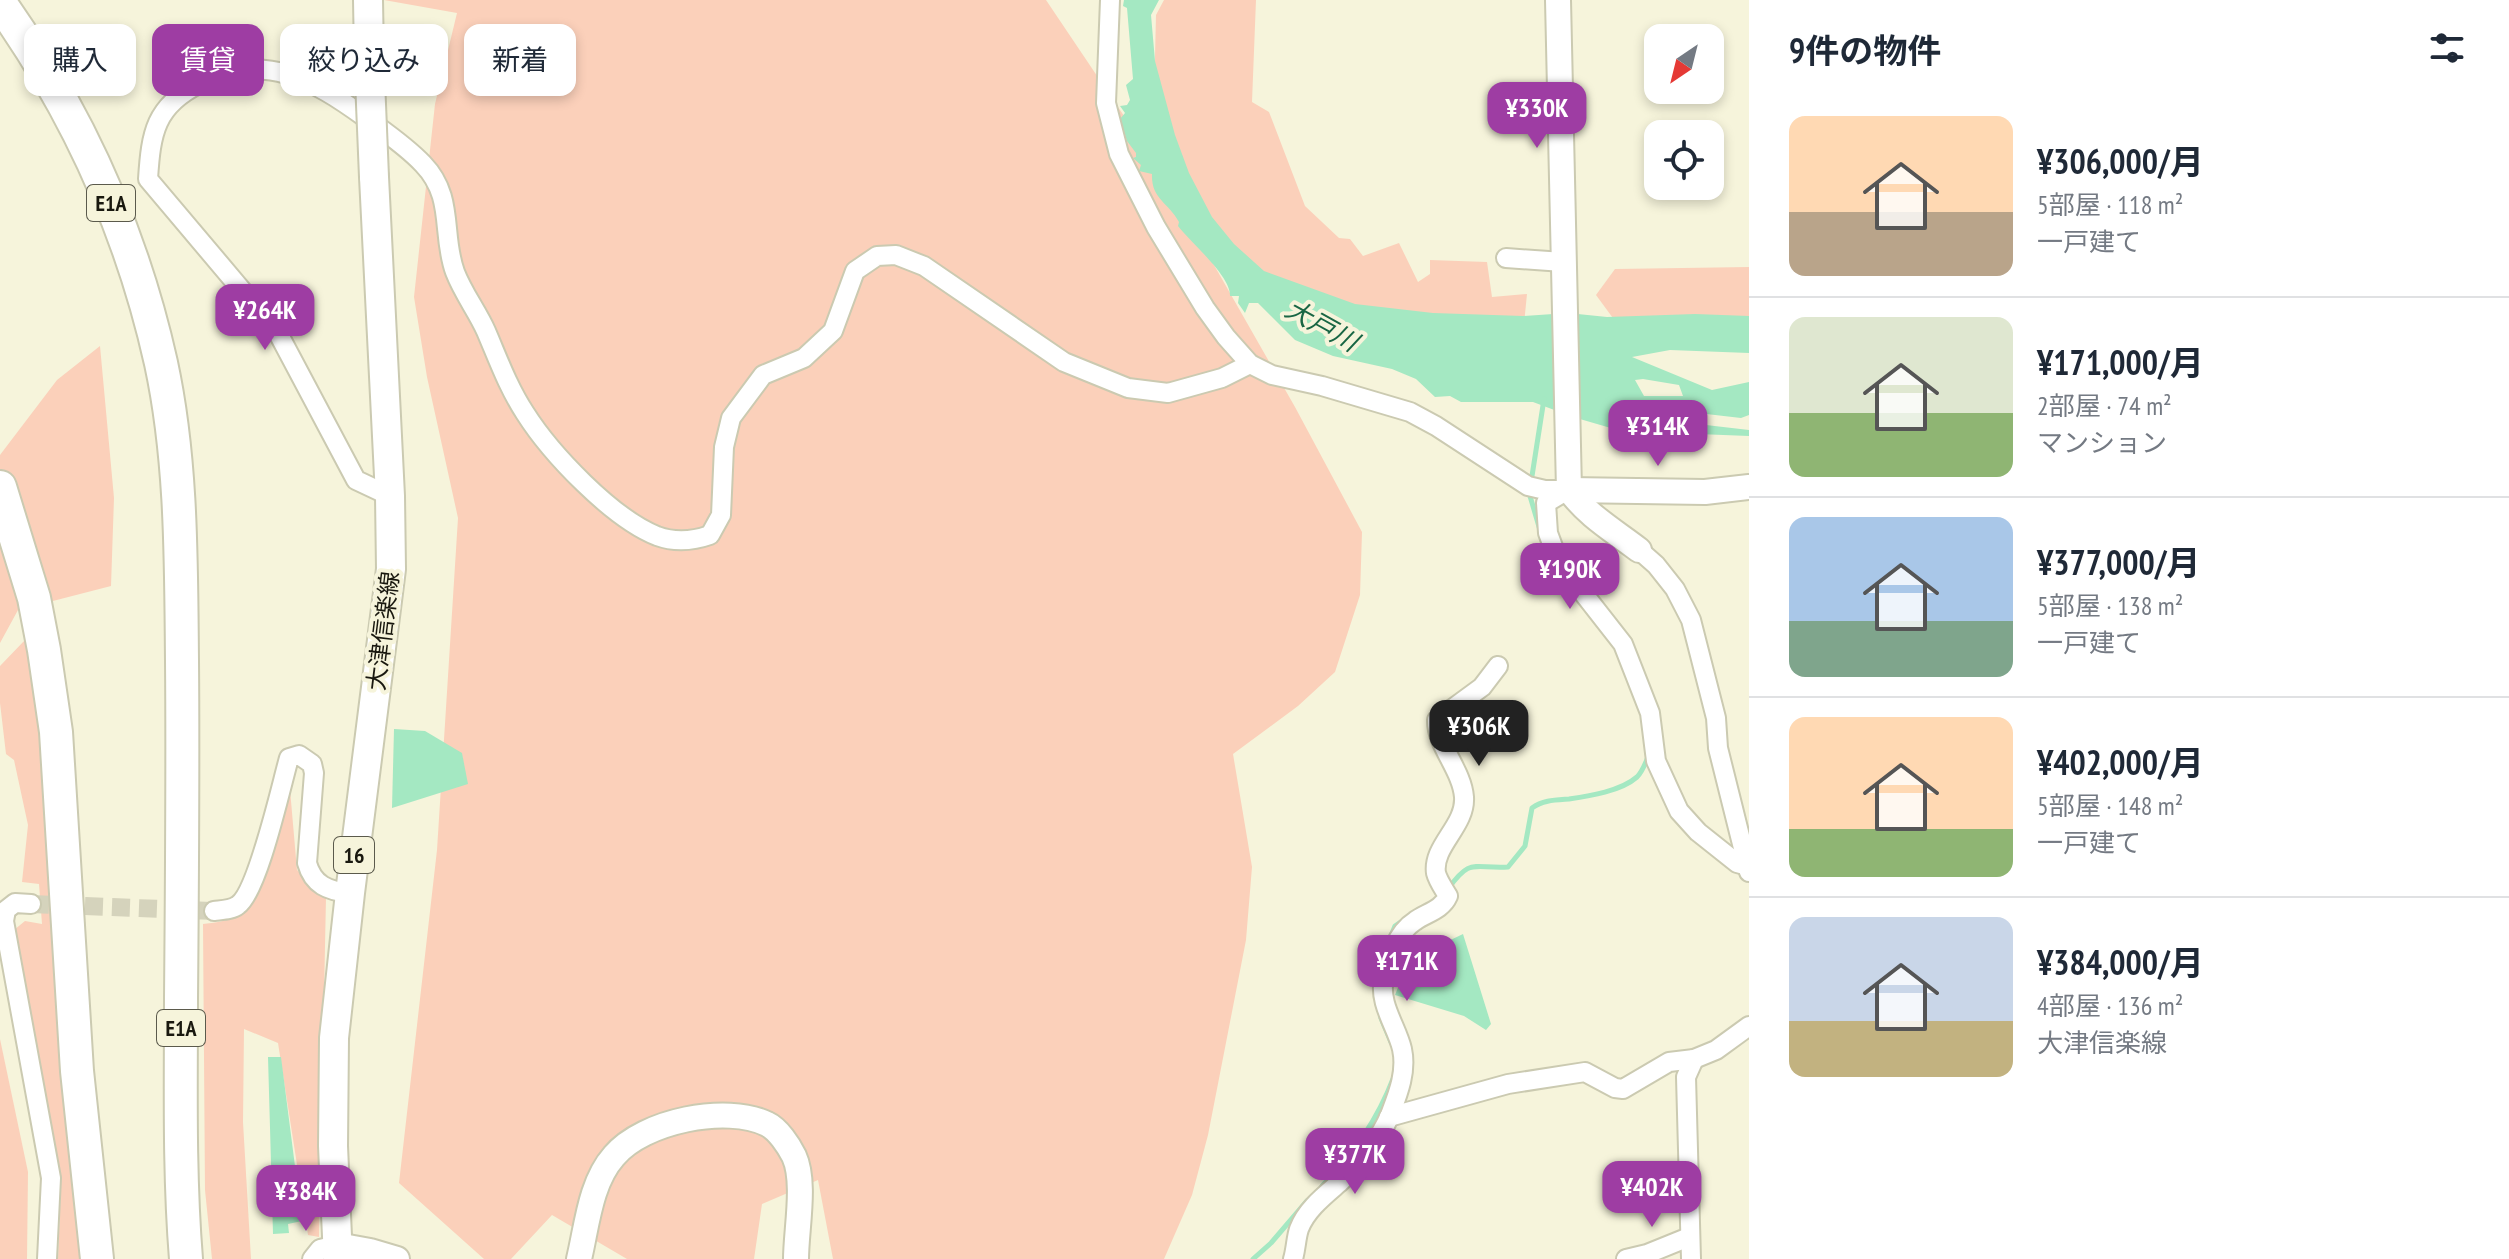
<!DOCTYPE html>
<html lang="ja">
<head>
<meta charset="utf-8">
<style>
	body { margin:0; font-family:"PT Sans Narrow","Noto Sans JP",sans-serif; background:#f6f6f7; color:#1f2937; height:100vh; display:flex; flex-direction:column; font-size:30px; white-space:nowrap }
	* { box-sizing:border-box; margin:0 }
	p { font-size:26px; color:#747a83 }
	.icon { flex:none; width:44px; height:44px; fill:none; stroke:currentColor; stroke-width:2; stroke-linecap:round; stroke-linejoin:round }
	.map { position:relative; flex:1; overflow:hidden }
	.sheet { display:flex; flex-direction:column; background:#fff; width:760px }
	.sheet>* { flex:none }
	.banner { position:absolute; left:24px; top:24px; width:760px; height:72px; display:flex; gap:16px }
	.needle { width:52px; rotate:215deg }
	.controls { position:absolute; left:1644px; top:24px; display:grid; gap:16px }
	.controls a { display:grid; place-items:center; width:80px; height:80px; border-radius:16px; background:#fff; box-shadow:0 4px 12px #0003; font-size:40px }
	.price { position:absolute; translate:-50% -68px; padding:0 18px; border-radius:16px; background:#9e3da3; color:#fff; font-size:26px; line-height:52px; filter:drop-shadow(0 2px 4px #0008) }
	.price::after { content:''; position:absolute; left:50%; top:48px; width:24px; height:18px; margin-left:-12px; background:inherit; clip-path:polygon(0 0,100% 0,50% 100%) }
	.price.current { background:#222; color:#fff }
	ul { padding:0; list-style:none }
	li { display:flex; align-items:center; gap:24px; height:200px; padding:0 40px }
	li+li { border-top:2px solid #e0e1e3 }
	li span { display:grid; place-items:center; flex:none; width:224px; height:160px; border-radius:16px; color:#555 }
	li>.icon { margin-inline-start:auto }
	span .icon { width:96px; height:96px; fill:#fffc; stroke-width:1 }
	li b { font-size:34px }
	h2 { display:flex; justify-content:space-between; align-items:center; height:96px; padding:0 40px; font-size:34px }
	.chip { padding:0 28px; border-radius:16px; background:#fff; box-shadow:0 4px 12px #0003; font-size:28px; line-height:72px }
	.chip.current { background:#9e3da3; color:#fff }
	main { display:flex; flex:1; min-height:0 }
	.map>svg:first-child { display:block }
	.green { fill:#fbd0ba }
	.water { fill:#a4e8c2; fill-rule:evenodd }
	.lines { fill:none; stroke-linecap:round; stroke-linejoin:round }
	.stream { stroke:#a4e8c2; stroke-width:5 }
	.street-tunnel { stroke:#d5d3bc; stroke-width:18; stroke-dasharray:18 9; stroke-linecap:butt }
	.street-casing { stroke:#cbcab1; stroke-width:22 }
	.secondary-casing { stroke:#cbcab1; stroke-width:28 }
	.primary-casing { stroke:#cbcab1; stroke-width:32 }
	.highway-casing { stroke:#cbcab1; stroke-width:36 }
	.street { stroke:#fff; stroke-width:18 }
	.secondary { stroke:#fff; stroke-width:24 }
	.primary { stroke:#fff; stroke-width:28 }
	.highway { stroke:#fff; stroke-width:32 }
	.primary-bridge-casing { stroke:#cbcab1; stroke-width:32; stroke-linecap:butt }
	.primary-bridge { stroke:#fff; stroke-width:28 }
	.labels { text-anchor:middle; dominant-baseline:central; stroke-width:8; stroke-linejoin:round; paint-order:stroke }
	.shield { fill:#f6f4db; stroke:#5b5a4c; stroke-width:2 }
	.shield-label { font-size:22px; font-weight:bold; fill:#19180f }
	.street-label { font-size:24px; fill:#19180f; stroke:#f6f4db }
	.water-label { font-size:26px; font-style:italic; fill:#196644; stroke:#f6f4db }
</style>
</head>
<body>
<main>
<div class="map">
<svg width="1749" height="1259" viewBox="0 0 1749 1259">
	<rect width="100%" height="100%" fill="#f6f4db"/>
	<g class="green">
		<path d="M 384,0 L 1046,0 L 1157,165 L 1295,407 L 1362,532 L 1360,595 L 1335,672 L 1298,706 L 1233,754 L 1252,867 L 1246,940 L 1208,1135 L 1192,1195 L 1164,1259 L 833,1259 L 818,1180 L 762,1204 L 754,1259 L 627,1259 L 552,1215 L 511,1259 L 484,1259 L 399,1183 L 437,850 L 458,518 L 427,377 L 414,297 L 435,104 L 457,13 Z"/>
		<path d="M 1164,0 L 1256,0 L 1252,102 L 1269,112 L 1305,206 L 1339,238 L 1350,239 L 1363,256 L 1399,243 L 1418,282 L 1430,274 L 1430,260 L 1487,262 L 1492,297 L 1527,294 L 1524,324 L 1424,324 L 1264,282 L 1206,221 L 1154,99 L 1156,15 Z"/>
		<path d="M 1749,267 L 1749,329 L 1621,329 L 1596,295 L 1615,269 Z"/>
		<path d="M 100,346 L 114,498 L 111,586 L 18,610 L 0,643 L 0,455 L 57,380 Z"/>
		<path d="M 30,615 L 57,872 L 83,1259 L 58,1259 L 61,1184 L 14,930 L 25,921 L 42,924 L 39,884 L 22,882 L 28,825 L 14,760 L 6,754 L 0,703 L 0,666 L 25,640 Z"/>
		<path d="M 289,778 L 297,870 L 326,898 L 319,1237 L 308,1235 L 278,1043 L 244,1029 L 243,1122 L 251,1259 L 212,1259 L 205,1190 L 203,924 C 213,923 231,921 239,914 C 256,898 280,805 289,778 Z"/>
		<path d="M 0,1039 L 28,1172 L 27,1259 L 0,1259 Z"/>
	</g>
	<g class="water">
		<path d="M 1124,0 L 1159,0 L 1151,15 L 1155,61 L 1175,135 L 1189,173 L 1212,217 L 1234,244 L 1264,271 L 1355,304 L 1433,313 L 1523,316 L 1568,313 L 1607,317 L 1695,314 L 1749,316 L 1749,353 L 1670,350 L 1632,357 L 1712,390 L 1749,382 L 1749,415 L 1741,418 L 1620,404 L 1622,408 L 1658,415 L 1651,418 L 1653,421 L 1663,420 L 1749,430 L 1749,436 L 1621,431 L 1573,417 L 1533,402 L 1461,402 L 1450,396 L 1435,397 L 1416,379 L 1392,369 L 1333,356 L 1295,340 L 1258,303 L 1249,303 L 1245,313 L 1238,303 L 1239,296 L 1230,296 C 1231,276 1191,243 1178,226 L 1179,222 C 1168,202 1151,199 1152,174 L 1139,171 L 1141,165 L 1133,158 L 1136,157 L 1136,153 L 1127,141 L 1120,119 L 1125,113 L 1120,106 L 1127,105 L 1130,100 L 1126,85 L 1133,79 L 1127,8 L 1123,6 ZM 1643,379 L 1679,385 L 1683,396 L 1644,396 L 1635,380 Z"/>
		<path d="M 394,729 L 425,731 L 462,753 L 468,784 L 392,808 Z"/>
		<path d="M 1463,934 L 1491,1024 L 1486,1030 L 1464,1016 L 1395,995 L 1409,960 Z"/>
		<path d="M 268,1057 L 281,1057 L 302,1221 L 288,1224 L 289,1233 L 273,1234 Z"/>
	</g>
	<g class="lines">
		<g class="stream">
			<path d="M 1532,476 L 1544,399"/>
			<path d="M 1530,496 L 1540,530"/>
			<path d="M 1448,889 C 1471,857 1473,869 1508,867 L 1525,846 L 1532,808 C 1543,800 1555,800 1569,799 C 1590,796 1621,791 1637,777 C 1643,771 1646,762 1649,754"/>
			<path d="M 1391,936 L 1395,926 L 1408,917"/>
			<path d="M 1381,1018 L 1391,1042"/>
			<path d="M 1322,1186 C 1354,1154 1377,1121 1393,1079"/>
			<path d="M 1253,1259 L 1271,1243 L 1307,1201"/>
		</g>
		<path class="street-tunnel" d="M 31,904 L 214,911"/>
		<defs>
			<g id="street">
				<path d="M 1110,0 L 1106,103 L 1119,154 L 1156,227 L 1205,308 L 1226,337 L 1250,364 L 1272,375 L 1322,386 L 1410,412 L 1436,426 L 1528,486 L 1545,490 L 1569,490"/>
				<path d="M 1506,258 L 1563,262"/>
				<path d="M 1566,491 L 1546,503 L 1548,533 L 1555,552 L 1569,575 L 1623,644 L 1650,713 L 1656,761 L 1679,811 L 1698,832 L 1737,863 L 1748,866"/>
				<path d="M 390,496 L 356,480 L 278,333 L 148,179 C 151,133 155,106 199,84 C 264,51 312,79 366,118 C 385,132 406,146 423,164 C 455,197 441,234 455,272 C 463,293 477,311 486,331 C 498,359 508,387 525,413 C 551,454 612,518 657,536 C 676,543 693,541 710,535 L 721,515 L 724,447 L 731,418 L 763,375 L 804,358 L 833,331 L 855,271 L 877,256 L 896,255 L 924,266 L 1064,362 L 1128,388 L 1168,393 L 1222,378 L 1250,364"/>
				<path d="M 1639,550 L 1656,565 L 1675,589 L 1691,620 L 1716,718 L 1718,748 L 1749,872"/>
				<path d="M 31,904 L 15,903 L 6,910 L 4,921 L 51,1178 L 47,1259"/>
				<path d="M 214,911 C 222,910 232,910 238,905 C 258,891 281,786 289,758 L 299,755 L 312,764 L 314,773 L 307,863 C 313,885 328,891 350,893"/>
				<path d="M 1389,1117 L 1508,1084 L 1585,1072 L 1615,1088 L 1623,1089 L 1669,1062 L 1694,1059 L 1716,1050 L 1749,1026"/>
				<path d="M 312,1259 L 320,1249 L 337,1245"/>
				<path d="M 1293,1259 C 1296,1249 1296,1238 1299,1229 C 1306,1210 1324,1196 1339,1183 C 1359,1164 1379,1141 1390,1115 C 1398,1094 1407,1072 1402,1049 C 1397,1027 1378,1003 1384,979 C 1389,959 1396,933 1415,921 C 1426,913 1442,910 1448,896 C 1444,889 1438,881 1436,873 C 1432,846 1466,826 1464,797 C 1462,770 1436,745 1437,720 L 1482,687 L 1498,666"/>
				<path d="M 1626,1259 L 1647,1254 L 1689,1237"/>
				<path d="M 1691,1259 L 1686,1077 L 1694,1059"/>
			</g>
			<g id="secondary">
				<path d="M 1558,0 L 1569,490 C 1588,516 1613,530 1639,550"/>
				<path d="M 1569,490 L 1705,492 L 1749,487"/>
				<path d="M 337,1245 L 370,1251 L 397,1259"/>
				<path d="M 579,1259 C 587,1226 590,1183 614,1156 C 643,1121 727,1104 767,1124 C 778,1129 789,1146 794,1156 C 806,1182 796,1230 796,1259"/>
			</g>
			<g id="primary">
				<path d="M 368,0 L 369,56"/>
				<path d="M 338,1259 L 333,1146 L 334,1038 L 350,893 L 391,569 L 390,496 L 374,177"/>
			</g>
			<g id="highway">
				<path d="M 0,3 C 77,111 132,233 161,363 C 182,460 181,562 182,661 C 183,773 182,886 181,999 C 181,1085 179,1173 186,1259"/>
				<path d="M 0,487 L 34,598 L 44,650 L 56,732 L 77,1071 L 97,1259"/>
			</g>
		</defs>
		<use href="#street" class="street-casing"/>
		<use href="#secondary" class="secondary-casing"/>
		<use href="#primary" class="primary-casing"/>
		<use href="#highway" class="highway-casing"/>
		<use href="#street" class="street"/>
		<use href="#secondary" class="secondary"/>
		<use href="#primary" class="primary"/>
		<use href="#highway" class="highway"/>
		<defs>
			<path id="primary-bridge" d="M 369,56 L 374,177"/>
		</defs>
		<use href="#primary-bridge" class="primary-bridge-casing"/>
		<use href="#primary-bridge" class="primary-bridge"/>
	</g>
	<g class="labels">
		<g class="shield">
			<rect x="87" y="185" width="48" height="36" rx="6"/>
			<rect x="334" y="837" width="40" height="36" rx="6"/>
			<rect x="157" y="1010" width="48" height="36" rx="6"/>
		</g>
		<g class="shield-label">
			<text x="111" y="203">E1A</text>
			<text x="354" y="855">16</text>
			<text x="181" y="1028">E1A</text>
		</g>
		<g class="street-label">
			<text transform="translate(383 631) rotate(-83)">大津信楽線</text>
		</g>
		<g class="water-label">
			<text transform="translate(1322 325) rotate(29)">大戸川</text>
		</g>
	</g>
</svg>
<div class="controls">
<a><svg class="needle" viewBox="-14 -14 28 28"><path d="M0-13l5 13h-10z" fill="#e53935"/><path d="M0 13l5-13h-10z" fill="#747a83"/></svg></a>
<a><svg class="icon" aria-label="locate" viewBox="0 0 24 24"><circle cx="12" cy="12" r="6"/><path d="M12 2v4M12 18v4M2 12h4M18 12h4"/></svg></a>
</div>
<b class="price" style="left:1537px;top:150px">¥330K</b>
<b class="price" style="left:265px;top:352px">¥264K</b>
<b class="price" style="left:1658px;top:468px">¥314K</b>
<b class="price" style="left:1570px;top:611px">¥190K</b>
<b class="price current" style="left:1479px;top:768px">¥306K</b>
<b class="price" style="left:1407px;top:1003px">¥171K</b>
<b class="price" style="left:1355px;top:1196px">¥377K</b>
<b class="price" style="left:1652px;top:1229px">¥402K</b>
<b class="price" style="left:306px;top:1233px">¥384K</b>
<div class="banner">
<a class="chip">購入</a>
<a class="chip current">賃貸</a>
<a class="chip">絞り込み</a>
<a class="chip">新着</a>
</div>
</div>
<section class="sheet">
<h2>9件の物件<svg class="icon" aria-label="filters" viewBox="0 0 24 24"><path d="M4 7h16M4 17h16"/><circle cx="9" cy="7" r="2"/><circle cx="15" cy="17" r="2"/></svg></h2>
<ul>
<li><span style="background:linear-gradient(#ffd9b3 60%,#b9a48a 0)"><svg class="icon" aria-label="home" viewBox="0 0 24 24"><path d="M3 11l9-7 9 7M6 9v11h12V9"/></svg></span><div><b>¥306,000/月</b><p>5部屋 · 118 m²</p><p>一戸建て</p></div></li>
<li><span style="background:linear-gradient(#dfe7d0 60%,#8fb573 0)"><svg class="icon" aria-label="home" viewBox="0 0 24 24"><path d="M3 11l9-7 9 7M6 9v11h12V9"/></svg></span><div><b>¥171,000/月</b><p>2部屋 · 74 m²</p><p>マンション</p></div></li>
<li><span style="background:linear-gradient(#a9c7e8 65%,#7fa58c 0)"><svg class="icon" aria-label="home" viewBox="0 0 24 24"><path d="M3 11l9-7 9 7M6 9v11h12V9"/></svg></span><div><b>¥377,000/月</b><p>5部屋 · 138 m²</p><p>一戸建て</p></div></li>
<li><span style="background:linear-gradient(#ffd9b3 70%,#8fb573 0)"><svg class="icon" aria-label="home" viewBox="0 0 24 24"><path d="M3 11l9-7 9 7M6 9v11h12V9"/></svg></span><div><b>¥402,000/月</b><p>5部屋 · 148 m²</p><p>一戸建て</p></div></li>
<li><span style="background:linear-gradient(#c9d6e8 65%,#c2b280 0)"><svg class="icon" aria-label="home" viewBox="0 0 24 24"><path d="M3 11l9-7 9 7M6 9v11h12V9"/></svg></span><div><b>¥384,000/月</b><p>4部屋 · 136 m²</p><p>大津信楽線</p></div></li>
</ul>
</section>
</main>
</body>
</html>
